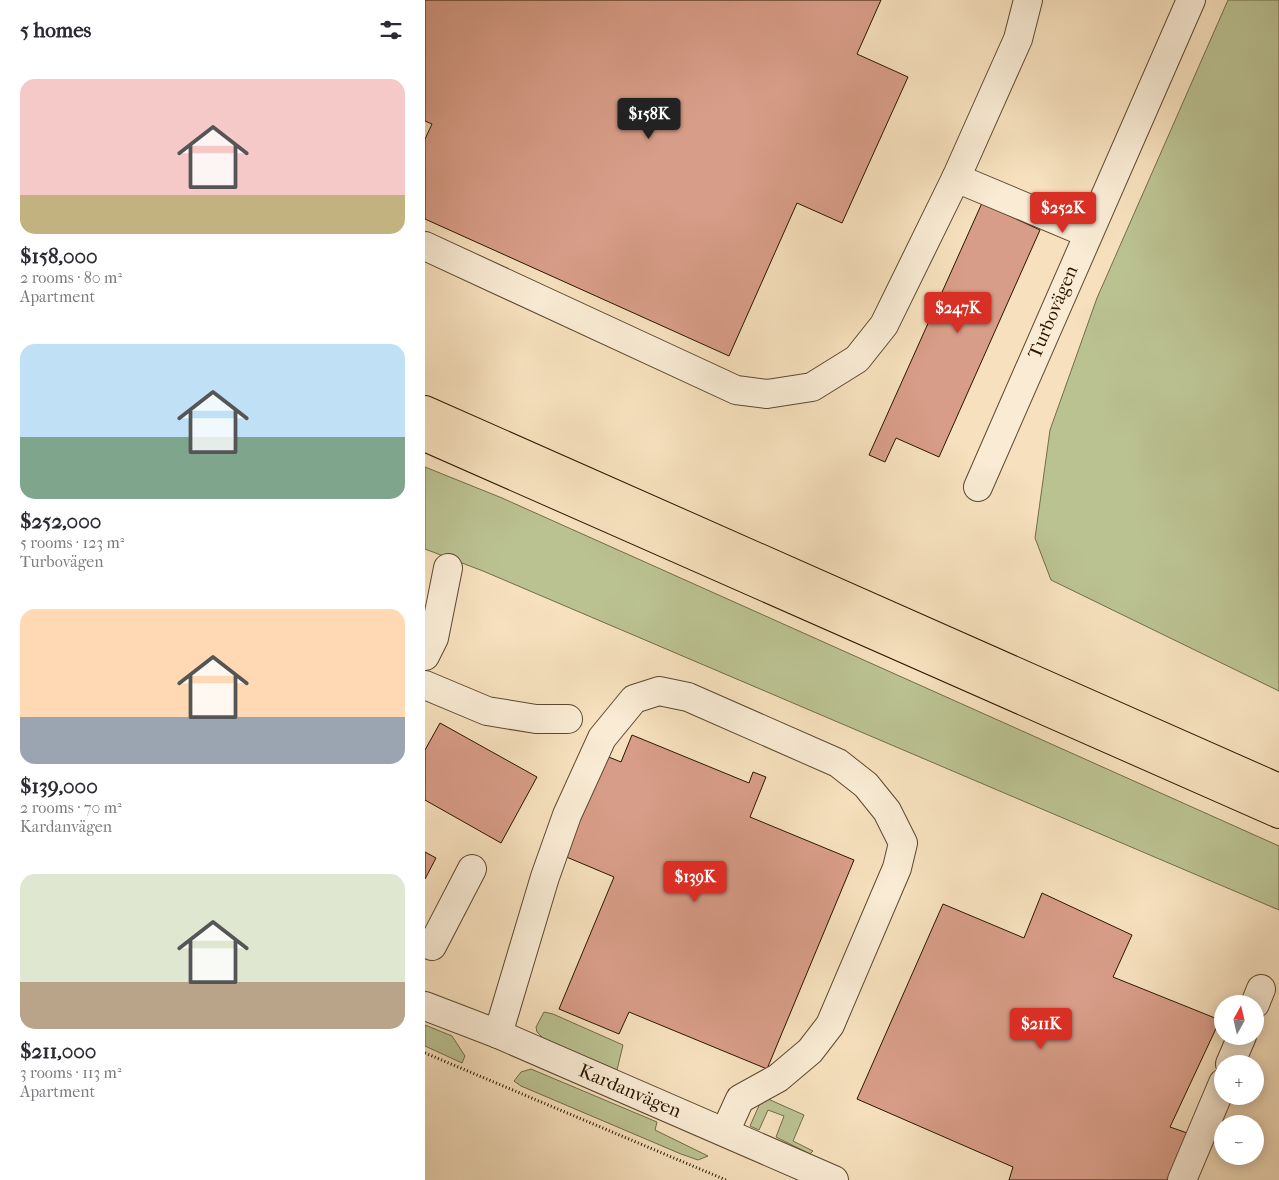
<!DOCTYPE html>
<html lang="en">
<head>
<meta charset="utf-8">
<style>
	body { margin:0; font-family:"IM FELL French Canon",serif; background:#f7f7f7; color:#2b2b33; height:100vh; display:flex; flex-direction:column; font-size:19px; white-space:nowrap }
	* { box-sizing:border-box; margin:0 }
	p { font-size:16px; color:#7c7c81 }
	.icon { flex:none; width:28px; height:28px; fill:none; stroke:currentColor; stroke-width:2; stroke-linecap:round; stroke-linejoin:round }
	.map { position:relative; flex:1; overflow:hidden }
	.sheet { display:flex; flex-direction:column; background:#fff; width:425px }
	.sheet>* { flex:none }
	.needle { width:32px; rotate:8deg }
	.buttons { position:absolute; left:789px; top:995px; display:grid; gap:10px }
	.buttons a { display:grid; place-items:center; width:50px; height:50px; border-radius:50%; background:#fff; box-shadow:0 2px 12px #0003; font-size:25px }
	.price { position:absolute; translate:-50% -42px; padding:0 11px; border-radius:5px; background:#d93025; color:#fff; font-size:16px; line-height:32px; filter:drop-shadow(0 1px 2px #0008) }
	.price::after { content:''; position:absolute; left:50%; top:30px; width:15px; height:11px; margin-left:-8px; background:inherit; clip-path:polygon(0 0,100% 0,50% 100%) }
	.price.on { background:#222; color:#fff }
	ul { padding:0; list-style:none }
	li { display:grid; align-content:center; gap:10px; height:265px; padding:0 20px }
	li span { display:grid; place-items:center; height:155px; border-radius:15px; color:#555 }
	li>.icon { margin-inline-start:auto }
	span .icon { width:90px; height:90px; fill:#fffc; stroke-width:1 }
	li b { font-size:21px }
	h2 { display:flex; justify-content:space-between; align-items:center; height:60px; padding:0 20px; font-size:21px }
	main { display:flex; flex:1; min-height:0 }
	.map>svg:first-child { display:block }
	.green { fill:#bbc292; stroke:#726c49 }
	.building { fill:#d89d88; stroke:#2a1600 }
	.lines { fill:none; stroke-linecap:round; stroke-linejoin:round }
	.minor-casing { stroke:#5d482f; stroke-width:30 }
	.major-casing { stroke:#2a1600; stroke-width:30 }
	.path { stroke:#2a1600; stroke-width:3; stroke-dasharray:1 2.5; stroke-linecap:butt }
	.minor { stroke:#f9ebd4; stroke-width:28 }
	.major { stroke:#f6e0bd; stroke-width:28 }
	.labels { text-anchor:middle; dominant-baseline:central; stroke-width:4.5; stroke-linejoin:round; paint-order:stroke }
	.street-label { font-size:19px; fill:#2a1600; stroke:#f9ebd4 }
</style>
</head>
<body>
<main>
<section class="sheet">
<h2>5 homes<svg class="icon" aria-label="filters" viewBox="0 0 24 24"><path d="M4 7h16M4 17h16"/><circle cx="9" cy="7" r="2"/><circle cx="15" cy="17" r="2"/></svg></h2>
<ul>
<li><span style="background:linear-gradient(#f6c9c9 75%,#c2b280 0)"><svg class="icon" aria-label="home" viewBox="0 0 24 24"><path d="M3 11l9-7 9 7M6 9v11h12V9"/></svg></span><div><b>$158,000</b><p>2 rooms · 80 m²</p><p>Apartment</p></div></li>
<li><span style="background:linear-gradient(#bfe0f5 60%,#7fa58c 0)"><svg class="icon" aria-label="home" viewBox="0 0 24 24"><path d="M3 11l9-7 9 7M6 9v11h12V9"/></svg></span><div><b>$252,000</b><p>5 rooms · 123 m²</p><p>Turbovägen</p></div></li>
<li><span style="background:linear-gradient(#ffd9b3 70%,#9aa5b1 0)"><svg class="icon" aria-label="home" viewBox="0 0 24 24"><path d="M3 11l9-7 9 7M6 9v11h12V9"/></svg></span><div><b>$139,000</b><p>2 rooms · 70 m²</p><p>Kardanvägen</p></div></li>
<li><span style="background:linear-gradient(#dfe7d0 70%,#b9a48a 0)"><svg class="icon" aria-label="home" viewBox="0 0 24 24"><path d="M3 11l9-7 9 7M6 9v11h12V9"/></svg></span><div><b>$211,000</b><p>3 rooms · 113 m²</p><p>Apartment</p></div></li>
</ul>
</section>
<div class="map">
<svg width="854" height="1180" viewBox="0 0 854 1180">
	<rect width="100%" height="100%" fill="#f6e0bd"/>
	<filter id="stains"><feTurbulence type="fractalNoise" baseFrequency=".004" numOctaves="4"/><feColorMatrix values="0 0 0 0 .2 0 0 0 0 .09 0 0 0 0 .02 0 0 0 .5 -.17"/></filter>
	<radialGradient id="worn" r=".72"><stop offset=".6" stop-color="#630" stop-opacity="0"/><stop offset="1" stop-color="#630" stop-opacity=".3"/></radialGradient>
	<g class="green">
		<path d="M 803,0 L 854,0 L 854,691 L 626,580 L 610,538 L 625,430 L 672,298 Z"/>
		<path d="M 0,467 L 77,498 L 854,846 L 854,910 L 58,571 L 0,549 Z"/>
		<path d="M 119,1012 L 128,1014 L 198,1045 L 192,1070 L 118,1038 L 112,1032 L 111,1027 Z"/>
		<path d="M 0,1025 L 27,1036 L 40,1056 L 37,1063 L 0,1046 Z"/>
		<path d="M 106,1069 L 232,1122 L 230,1130 L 283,1156 L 273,1160 L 256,1154 L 96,1086 L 89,1081 L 96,1072 Z"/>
		<path d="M 343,1099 L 379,1115 L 368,1141 L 388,1151 L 385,1154 L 351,1137 L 359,1116 L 343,1110 L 334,1130 L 325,1126 L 336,1101 Z"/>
	</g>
	<g class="building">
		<path d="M 0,0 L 456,0 L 432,54 L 483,77 L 417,223 L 372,203 L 304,356 L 0,219 L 0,139 L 7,124 L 0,121 Z"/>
		<path d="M 557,203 L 615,230 L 514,457 L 471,438 L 460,462 L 444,455 Z"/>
		<path d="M 15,723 L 112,777 L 76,843 L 0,800 L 0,750 Z"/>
		<path d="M 207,735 L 324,783 L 328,772 L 341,777 L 325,817 L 429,860 L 342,1069 L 204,1012 L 194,1034 L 134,1009 L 189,877 L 132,853 L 174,753 L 196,762 Z"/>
		<path d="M 0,852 L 11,858 L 0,879 Z"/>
		<path d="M 617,893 L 707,935 L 688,977 L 795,1020 L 745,1127 L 768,1135 L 749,1180 L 584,1180 L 588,1167 L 432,1099 L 518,904 L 599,938 Z"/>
	</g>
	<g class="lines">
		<defs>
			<g id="minor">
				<path d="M 531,178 L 662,233"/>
				<path d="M 0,246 L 311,390 L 342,394 L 387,387 L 432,359 L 459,325 L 531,178 L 593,39 L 603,0"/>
				<path d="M 553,487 L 766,0"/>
				<path d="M 0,656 L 9,638 L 23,568"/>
				<path d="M 0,685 L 62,711 L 111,719 L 143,719"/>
				<path d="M 0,943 L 7,946 L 47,869"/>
				<path d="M 830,1004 L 836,989"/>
				<path d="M 0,1006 L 73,1034 L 409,1180"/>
				<path d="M 73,1034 L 120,877 L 142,815 L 177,738 L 209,699 L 234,691 L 263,697 L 413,763 L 441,785 L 462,811 L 478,843 L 472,868 L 405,1025 L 385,1051 L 353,1078 L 315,1099 L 300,1132"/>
				<path d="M 805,1064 L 817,1036"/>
				<path d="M 757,1180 L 798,1083"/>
			</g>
			<g id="major">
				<path d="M 0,410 L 854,788"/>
				<path d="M 0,437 L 854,814"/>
			</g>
		</defs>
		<use href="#minor" class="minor-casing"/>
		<use href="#major" class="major-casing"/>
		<path class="path" d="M 0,1053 L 301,1180"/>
		<use href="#minor" class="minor"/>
		<use href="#major" class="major"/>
	</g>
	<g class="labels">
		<g class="street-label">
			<text transform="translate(628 312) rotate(-67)">Turbovägen</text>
			<text transform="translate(205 1091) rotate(23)">Kardanvägen</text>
		</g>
	</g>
	<rect width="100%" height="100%" filter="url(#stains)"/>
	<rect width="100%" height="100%" fill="url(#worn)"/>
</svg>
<div class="buttons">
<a><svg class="needle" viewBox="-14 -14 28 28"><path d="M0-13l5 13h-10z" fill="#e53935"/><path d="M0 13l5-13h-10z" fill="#7c7c81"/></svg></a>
<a>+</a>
<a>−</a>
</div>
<b class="price on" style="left:224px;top:140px">$158K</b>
<b class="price" style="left:638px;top:234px">$252K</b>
<b class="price" style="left:533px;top:334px">$247K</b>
<b class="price" style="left:270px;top:903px">$139K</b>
<b class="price" style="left:616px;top:1050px">$211K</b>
</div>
</main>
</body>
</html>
